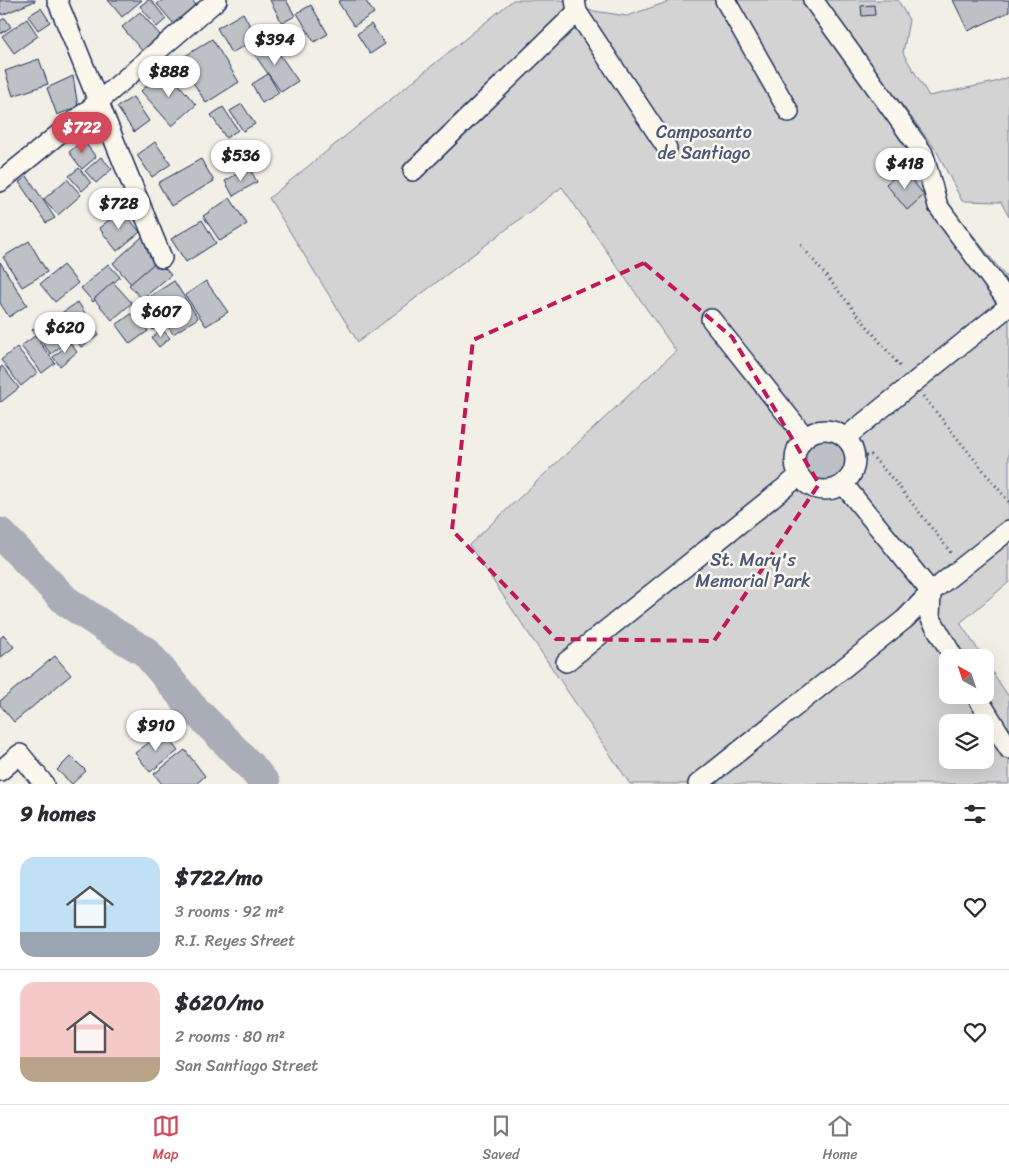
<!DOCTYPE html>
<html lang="en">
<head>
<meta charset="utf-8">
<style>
	body { margin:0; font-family:Sriracha,sans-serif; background:#f7f7f7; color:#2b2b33; height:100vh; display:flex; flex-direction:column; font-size:19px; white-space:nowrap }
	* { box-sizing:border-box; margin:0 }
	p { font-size:16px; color:#7c7c81 }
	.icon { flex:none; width:28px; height:28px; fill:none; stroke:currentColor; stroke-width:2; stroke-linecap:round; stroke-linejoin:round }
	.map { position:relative; height:784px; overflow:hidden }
	.side { display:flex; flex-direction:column; background:#fff; flex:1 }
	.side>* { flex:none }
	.needle { width:32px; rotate:320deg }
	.controls { position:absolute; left:939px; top:649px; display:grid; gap:10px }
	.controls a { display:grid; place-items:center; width:55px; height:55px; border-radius:10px; background:#fff; box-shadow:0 5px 20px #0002; font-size:25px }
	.price { position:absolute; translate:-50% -42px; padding:0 11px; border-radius:18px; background:#fff; color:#222; font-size:16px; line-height:32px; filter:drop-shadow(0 1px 2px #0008) }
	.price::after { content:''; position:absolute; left:50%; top:30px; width:15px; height:11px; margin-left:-8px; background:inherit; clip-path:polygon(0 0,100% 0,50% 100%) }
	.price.active { background:#d1495b; color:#fff }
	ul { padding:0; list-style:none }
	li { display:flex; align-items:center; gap:15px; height:125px; padding:0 20px }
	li+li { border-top:1px solid #e1e1e2 }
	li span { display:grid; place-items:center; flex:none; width:140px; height:100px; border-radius:15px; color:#555 }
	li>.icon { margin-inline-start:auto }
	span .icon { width:60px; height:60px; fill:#fffc; stroke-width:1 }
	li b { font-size:21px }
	h2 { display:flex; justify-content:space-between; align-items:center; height:60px; padding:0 20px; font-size:21px }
	.dock { display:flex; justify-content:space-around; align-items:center; height:70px; border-top:1px solid #e1e1e2; background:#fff; font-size:14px; color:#7c7c81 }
	.dock a { display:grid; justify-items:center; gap:2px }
	.dock .active { color:#d1495b }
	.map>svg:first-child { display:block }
	.green { fill:#d2d3d2; stroke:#768198; fill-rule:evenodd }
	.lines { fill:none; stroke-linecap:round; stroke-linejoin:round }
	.river { stroke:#a9adb7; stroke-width:31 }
	.building { fill:#bdc0c4; stroke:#1b2f5e }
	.minor-casing { stroke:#1b2f5e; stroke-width:22 }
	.path { stroke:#1b2f5e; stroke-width:3; stroke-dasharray:1 4; stroke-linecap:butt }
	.minor { stroke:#fbf7ec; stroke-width:19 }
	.marked { fill:none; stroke:#c2185b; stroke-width:4; stroke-dasharray:10 6; stroke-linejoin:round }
	.labels { text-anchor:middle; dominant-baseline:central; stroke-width:5; stroke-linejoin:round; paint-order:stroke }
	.park-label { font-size:18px; fill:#49587b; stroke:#fbf7ec }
</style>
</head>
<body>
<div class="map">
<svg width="1009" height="784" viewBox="0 0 1009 784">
	<rect width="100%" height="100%" fill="#f2efe6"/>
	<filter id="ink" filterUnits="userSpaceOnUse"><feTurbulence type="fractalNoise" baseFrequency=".02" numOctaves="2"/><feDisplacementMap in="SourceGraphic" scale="10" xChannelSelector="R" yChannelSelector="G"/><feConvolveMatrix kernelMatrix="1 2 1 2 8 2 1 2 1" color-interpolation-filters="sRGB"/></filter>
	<g filter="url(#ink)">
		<g class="green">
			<path d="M 513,0 L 562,0 L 581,9 L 627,16 L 673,0 L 807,0 L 850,62 L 910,155 L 1006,277 L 1009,271 L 1009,582 L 960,623 L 983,657 L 948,658 L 948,695 L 985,695 L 985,661 L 1009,697 L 1009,784 L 630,784 L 469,545 L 676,351 L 562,187 L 358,342 L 269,198 ZM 948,722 L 985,722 L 985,760 L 948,760 Z"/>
			<path d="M 823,0 L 898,0 L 909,20 L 903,53 L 929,96 L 995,82 L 1009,77 L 1009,217 L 1001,202 L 962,201 L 936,150 Z"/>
		</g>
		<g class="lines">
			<path class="river" d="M 0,533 L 66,601 L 114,633 L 146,652 L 190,705 L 254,770 L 265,784"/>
		</g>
		<g class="building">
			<path d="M 0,0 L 35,0 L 35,1 L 2,15 L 0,11 Z"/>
			<path d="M 108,0 L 142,0 L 122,17 Z"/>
			<path d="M 148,0 L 151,0 L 166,19 L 157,27 L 140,6 Z"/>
			<path d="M 163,0 L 192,0 L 196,5 L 174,24 L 157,4 Z"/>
			<path d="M 270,0 L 286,0 L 295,16 L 282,23 Z"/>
			<path d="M 341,0 L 365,0 L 374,13 L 354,26 L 338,2 Z"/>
			<path d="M 953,0 L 1009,0 L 1009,12 L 968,31 Z"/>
			<path d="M 311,5 L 328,34 L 314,42 L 297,13 Z"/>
			<path d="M 874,5 L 875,15 L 862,16 L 861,6 Z"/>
			<path d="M 41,8 L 50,22 L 38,30 L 28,16 Z"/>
			<path d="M 140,12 L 161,36 L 143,52 L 122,27 Z"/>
			<path d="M 243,13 L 257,39 L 231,53 L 217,28 Z"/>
			<path d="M 5,18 L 11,27 L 0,34 L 0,21 Z"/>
			<path d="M 27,19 L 38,36 L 14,53 L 2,36 Z"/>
			<path d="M 371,24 L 385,44 L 370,54 L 357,34 Z"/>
			<path d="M 212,39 L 239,82 L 206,103 L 179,60 Z"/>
			<path d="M 269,39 L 298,81 L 281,92 L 252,51 Z"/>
			<path d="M 39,59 L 48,84 L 13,96 L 5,71 Z"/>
			<path d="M 166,69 L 196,105 L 172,126 L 141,91 Z"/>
			<path d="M 268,74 L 279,93 L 262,103 L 252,84 Z"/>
			<path d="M 73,76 L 78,107 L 57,115 L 47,88 Z"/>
			<path d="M 133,97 L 149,121 L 134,132 L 117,107 Z"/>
			<path d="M 242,104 L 255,124 L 243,131 L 230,111 Z"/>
			<path d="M 223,107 L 238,130 L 226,138 L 211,115 Z"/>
			<path d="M 83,140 L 96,157 L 82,169 L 69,152 Z"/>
			<path d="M 155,142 L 171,164 L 152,177 L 137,155 Z"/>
			<path d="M 101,157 L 112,169 L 96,183 L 85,171 Z"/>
			<path d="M 201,159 L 214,181 L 171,206 L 158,183 Z"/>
			<path d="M 249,167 L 257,182 L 233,196 L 225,181 Z"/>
			<path d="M 79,168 L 91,183 L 82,191 L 69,176 Z"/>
			<path d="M 904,170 L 924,195 L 907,210 L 886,184 Z"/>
			<path d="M 27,176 L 55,218 L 46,223 L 19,182 Z"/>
			<path d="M 67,179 L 81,195 L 58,215 L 44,199 Z"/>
			<path d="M 230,198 L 247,224 L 220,241 L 203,216 Z"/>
			<path d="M 122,210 L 140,232 L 117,251 L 99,228 Z"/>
			<path d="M 202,220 L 216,243 L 186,262 L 171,239 Z"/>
			<path d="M 142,237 L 160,259 L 131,284 L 113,263 Z"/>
			<path d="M 29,241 L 47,272 L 22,287 L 3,257 Z"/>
			<path d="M 158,260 L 171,275 L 142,299 L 129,285 Z"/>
			<path d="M 0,262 L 27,305 L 9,317 L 0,303 Z"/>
			<path d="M 108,264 L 120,277 L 93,302 L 81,288 Z"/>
			<path d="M 63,265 L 78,283 L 55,302 L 40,284 Z"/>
			<path d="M 174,281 L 198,318 L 173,334 L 149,297 Z"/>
			<path d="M 206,281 L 228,312 L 206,326 L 185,295 Z"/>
			<path d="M 113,282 L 132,303 L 112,320 L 94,299 Z"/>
			<path d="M 78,302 L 99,335 L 81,347 L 60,314 Z"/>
			<path d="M 151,307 L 162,324 L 153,330 L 142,313 Z"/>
			<path d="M 134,312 L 148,331 L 130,344 L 116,325 Z"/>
			<path d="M 47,318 L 66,342 L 51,354 L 32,330 Z"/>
			<path d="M 162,329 L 170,338 L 159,347 L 152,338 Z"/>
			<path d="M 35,336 L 55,363 L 42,373 L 21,346 Z"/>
			<path d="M 70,343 L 77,352 L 60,366 L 53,357 Z"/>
			<path d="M 17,347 L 37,373 L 21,386 L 1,360 Z"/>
			<path d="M 2,366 L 19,388 L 1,402 L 0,401 L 0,368 Z"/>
			<circle cx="825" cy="461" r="21"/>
			<path d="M 4,635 L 14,647 L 0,658 L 0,638 Z"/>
			<path d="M 55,656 L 71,675 L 14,722 L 0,705 L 0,701 Z"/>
			<path d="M 163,732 L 178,751 L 150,772 L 135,753 Z"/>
			<path d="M 185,750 L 205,776 L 196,784 L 162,784 L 154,774 Z"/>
			<path d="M 71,756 L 86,771 L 72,784 L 57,770 Z"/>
		</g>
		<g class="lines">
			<defs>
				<g id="minor">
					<path d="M 57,0 L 162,258"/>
					<path d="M 725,0 L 789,112"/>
					<path d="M 813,0 L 923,153 L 938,206 L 1009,303"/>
					<path d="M 577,12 L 667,148"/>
					<path d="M 413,171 L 577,12 L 575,0"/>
					<path d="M 0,182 L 98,102 L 217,0"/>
					<path d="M 711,319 L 805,437"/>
					<circle cx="825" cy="460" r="30"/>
					<path d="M 846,437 L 1009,306"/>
					<path d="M 844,485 L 931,592 L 930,617 L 954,658"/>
					<path d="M 566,662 L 799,476"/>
					<path d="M 976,695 L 1009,749"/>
					<path d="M 0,771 L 20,754 L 44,784"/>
					<path d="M 698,784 L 905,619 L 931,592 L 1009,530"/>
				</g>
			</defs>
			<use href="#minor" class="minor-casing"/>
			<g class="path">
				<path d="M 801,245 L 902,369"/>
				<path d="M 923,396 L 1009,502"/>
				<path d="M 856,458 L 871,455 L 897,484 L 952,554"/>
			</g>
			<use href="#minor" class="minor"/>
		</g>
	</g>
	<path class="marked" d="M 644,263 L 732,337 L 819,484 L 714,641 L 556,639 L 452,530 L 473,340 Z"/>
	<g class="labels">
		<g class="park-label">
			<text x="704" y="132">Camposanto<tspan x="704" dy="21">de Santiago</tspan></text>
			<text x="753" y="560">St. Mary's<tspan x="753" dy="21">Memorial Park</tspan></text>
		</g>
	</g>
</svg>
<div class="controls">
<a><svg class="needle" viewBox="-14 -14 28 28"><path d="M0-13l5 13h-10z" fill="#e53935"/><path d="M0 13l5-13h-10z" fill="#7c7c81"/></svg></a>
<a><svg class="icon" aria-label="layers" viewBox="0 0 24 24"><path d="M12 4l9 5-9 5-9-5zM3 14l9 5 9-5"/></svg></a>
</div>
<b class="price" style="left:275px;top:66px">$394</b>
<b class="price" style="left:169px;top:98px">$888</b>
<b class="price active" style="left:82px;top:154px">$722</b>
<b class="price" style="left:241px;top:182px">$536</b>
<b class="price" style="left:905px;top:190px">$418</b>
<b class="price" style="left:119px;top:230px">$728</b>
<b class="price" style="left:161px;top:338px">$607</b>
<b class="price" style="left:65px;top:354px">$620</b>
<b class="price" style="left:156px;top:752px">$910</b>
</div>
<section class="side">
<h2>9 homes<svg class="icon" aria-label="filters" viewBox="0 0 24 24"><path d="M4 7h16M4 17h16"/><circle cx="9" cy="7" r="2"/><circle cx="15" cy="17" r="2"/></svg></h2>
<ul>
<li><span style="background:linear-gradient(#bfe0f5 75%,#9aa5b1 0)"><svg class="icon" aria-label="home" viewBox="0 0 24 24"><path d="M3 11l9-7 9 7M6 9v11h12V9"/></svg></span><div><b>$722/mo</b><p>3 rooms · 92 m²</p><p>R.I. Reyes Street</p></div><svg class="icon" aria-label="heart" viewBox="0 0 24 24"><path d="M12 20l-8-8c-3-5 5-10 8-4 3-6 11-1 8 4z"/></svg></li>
<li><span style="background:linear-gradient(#f6c9c9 75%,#b9a48a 0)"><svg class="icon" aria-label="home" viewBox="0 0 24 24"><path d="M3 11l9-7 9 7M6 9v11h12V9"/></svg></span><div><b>$620/mo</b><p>2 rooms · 80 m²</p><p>San Santiago Street</p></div><svg class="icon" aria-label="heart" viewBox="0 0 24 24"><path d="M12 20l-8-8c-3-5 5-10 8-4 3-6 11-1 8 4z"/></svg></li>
</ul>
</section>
<nav class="dock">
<a class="active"><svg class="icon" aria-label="map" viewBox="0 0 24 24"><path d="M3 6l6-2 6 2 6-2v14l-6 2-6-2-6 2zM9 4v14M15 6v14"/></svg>Map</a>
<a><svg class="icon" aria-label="saved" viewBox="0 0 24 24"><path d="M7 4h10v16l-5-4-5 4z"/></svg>Saved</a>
<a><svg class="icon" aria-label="home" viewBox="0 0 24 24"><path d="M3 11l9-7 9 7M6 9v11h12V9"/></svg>Home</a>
</nav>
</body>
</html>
